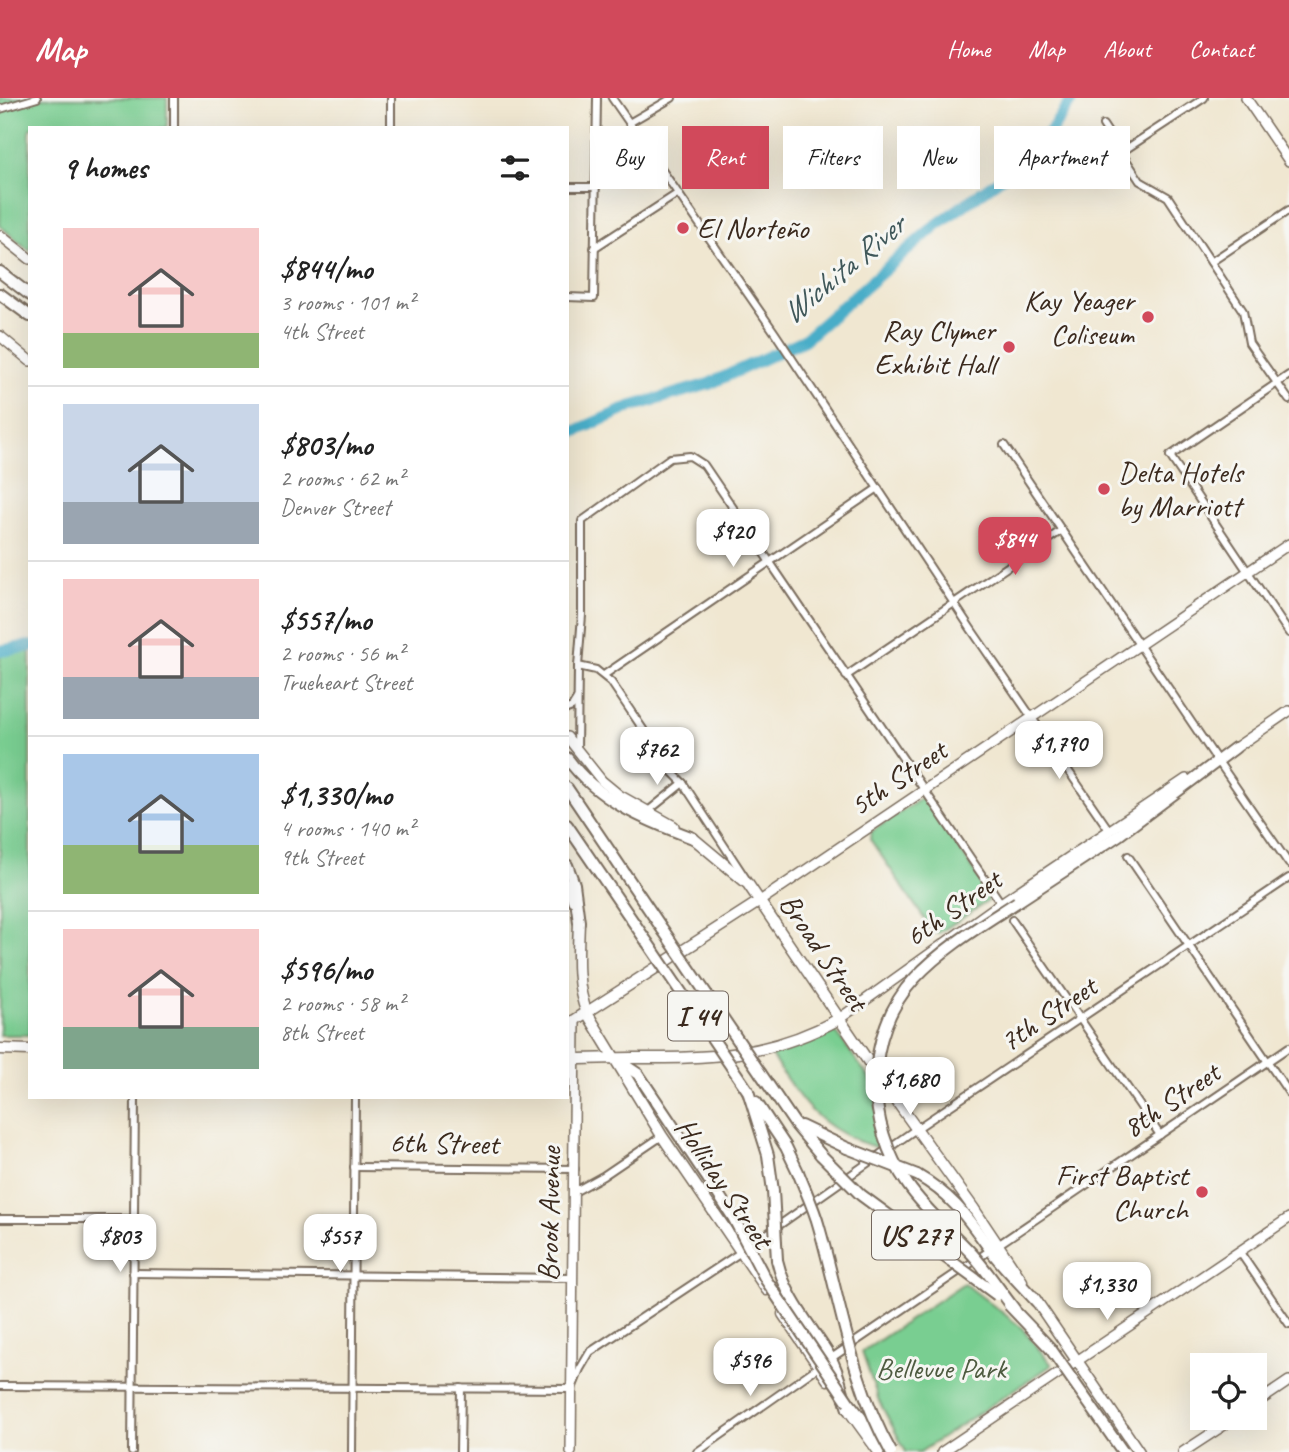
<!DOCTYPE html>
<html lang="en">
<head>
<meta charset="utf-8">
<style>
	body { margin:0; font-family:Caveat,sans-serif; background:#f2f2f2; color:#222; height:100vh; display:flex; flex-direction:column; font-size:26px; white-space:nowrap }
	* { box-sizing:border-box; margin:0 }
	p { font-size:23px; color:#767676 }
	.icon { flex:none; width:38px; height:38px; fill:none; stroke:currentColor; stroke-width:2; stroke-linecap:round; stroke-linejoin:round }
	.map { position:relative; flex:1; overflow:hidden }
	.side { position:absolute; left:28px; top:28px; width:541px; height:973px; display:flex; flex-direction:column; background:#fff; border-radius:0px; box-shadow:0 7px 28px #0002 }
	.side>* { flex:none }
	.top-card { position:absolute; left:590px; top:28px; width:593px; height:63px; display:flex; gap:14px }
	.tools { position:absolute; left:1190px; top:1255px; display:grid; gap:14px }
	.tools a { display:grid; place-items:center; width:77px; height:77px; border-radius:0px; background:#fff; box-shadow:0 7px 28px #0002; font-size:35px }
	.price { position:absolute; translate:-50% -60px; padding:0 16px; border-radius:14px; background:#fff; color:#222; font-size:23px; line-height:46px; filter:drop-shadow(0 2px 4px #0008) }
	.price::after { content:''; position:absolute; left:50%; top:42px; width:21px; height:16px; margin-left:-10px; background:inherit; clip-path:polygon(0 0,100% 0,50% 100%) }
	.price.current { background:#d1495b; color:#fff }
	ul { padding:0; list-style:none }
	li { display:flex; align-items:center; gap:21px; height:175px; padding:0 35px }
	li+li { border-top:2px solid #e0e0e0 }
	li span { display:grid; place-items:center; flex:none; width:196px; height:140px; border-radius:0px; color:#555 }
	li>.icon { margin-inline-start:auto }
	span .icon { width:84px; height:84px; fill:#fffc; stroke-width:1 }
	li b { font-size:30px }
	h2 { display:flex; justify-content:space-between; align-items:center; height:84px; padding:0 35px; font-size:30px }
	.tag { padding:0 24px; border-radius:0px; background:#fff; box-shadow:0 7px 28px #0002; font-size:24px; line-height:63px }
	.tag.current { background:#d1495b; color:#fff }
	header { display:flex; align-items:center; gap:42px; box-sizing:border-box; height:98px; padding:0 35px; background:#d1495b; color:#fff }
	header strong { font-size:33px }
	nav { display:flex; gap:38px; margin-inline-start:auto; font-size:24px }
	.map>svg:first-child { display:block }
	.green { fill:#79ce91; stroke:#5a7c58; stroke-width:2 }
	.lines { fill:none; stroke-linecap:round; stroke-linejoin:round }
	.river { stroke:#48adc8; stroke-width:12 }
	.street-casing { stroke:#7a6c5d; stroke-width:10 }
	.secondary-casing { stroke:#7a6c5d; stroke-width:12 }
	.primary-casing { stroke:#7a6c5d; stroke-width:13 }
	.highway-casing { stroke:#7a6c5d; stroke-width:14 }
	.street { stroke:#fff; stroke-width:6 }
	.secondary { stroke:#fff; stroke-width:9 }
	.primary { stroke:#fff; stroke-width:10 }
	.highway { stroke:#fff; stroke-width:10 }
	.highway-bridge-casing { stroke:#7a6c5d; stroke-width:14; stroke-linecap:butt }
	.highway-bridge { stroke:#fff; stroke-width:10 }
	.poi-dot { fill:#d1495b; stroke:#f6f6f2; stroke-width:2.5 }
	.labels { text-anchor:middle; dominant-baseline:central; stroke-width:6; stroke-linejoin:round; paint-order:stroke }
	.shield { fill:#f6f6f2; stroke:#73675e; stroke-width:2 }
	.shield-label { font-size:28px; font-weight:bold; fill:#3b2a1e }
	.poi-label { font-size:30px; fill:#3b2a1e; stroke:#f6f6f2; text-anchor:end }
	.street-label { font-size:30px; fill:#3b2a1e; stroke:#f6f6f2 }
	.park-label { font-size:30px; fill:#4e5b40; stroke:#f6f6f2 }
	.water-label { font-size:32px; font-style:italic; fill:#40585a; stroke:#f6f6f2 }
</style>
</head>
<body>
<header>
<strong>Map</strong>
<nav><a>Home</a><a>Map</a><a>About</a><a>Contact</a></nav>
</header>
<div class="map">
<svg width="1289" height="1354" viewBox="0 0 1289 1354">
	<rect width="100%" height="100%" fill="#f6f6f2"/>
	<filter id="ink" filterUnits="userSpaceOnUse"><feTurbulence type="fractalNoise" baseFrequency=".0143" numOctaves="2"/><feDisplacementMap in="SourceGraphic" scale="14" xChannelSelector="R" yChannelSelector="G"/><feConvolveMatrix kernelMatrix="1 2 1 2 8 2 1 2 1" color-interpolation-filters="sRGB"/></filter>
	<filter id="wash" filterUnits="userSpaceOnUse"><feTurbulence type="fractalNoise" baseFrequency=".00686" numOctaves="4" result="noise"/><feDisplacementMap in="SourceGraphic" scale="28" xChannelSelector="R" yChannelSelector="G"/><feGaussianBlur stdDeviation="1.57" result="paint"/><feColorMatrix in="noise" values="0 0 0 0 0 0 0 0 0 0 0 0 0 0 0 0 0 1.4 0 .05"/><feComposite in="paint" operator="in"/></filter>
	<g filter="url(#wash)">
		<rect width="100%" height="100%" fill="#f0e7d1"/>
		<g class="green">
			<path d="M 0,0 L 167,0 L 167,30 L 30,30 L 30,153 L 0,128 Z"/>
			<path d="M 30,548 L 30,937 L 0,937 L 0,553 Z"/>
			<path d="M 922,700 L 926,701 L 990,797 L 988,803 L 939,835 L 934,835 L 870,741 L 871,734 Z"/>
			<path d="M 829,932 L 835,933 L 873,985 L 884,1051 C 875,1050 866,1046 858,1043 C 811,1024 796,995 770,956 Z"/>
			<path d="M 964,1185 L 1021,1229 L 1052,1267 L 920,1354 L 906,1354 L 879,1303 L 862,1254 Z"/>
		</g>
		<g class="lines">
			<g class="river">
				<path d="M 567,337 L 630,309 L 709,286 L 804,242 L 935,128 L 1025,63 L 1050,34 L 1073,0"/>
				<path d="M 0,553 L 30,548"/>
			</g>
		</g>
	</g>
	<g filter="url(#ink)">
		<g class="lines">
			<defs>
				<g id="street">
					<path d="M 612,0 L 775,235 L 971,531 L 1109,732"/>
					<path d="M 0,11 L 37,0"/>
					<path d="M 629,25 L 672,0"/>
					<path d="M 1103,27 L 1140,83 L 1168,99 L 1243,213 L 1249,245 L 1289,302"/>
					<path d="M 174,30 L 174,0"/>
					<path d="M 391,30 L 391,0"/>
					<path d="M 1120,55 L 1204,0"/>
					<path d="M 567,89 L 596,89"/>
					<path d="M 594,150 L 677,96"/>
					<path d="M 1211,164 L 1289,112"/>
					<path d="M 567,199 L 594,200 L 597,0"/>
					<path d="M 1289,277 L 1170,358 L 1289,535"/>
					<path d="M 1004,347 L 1217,662"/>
					<path d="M 578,568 L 596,572 L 611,584 L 672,674 L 683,685 L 746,781"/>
					<path d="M 604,577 L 878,390"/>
					<path d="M 846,578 L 1062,432"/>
					<path d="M 567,611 L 572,609 L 577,601"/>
					<path d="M 577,652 L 578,568 L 582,517 L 582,423 L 670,360 L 690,358 L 704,367 L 1001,805"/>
					<path d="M 1218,663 L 1289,766"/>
					<path d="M 647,714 L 683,685"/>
					<path d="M 1128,758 L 1289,995"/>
					<path d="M 1012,822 L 1160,1037"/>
					<path d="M 354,1069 L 575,1071"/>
					<path d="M 574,1094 L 603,1078 L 662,1038"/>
					<path d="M 0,1121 L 134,1121"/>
					<path d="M 1239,1153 L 1289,1226"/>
					<path d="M 133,1175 L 573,1180"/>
					<path d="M 830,1261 L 1289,949"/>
					<path d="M 0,1288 L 572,1291 L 580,1271 L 590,1254 L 741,1154 L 916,1031 L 1289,780"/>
					<path d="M 132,1354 L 135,999"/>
					<path d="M 352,1354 L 355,999"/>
					<path d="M 460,1354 L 461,1290"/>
					<path d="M 697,1354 L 821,1267"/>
				</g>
				<g id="secondary">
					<path d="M 1246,0 L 1289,63"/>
					<path d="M 0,137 L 30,161"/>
					<path d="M 0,238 L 30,263"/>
					<path d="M 567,639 L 602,683 L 619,697 L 674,728"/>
					<path d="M 1231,653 L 1289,613"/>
					<path d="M 567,785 L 573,803"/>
					<path d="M 760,803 L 1289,446"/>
					<path d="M 839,921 L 1001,805 L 1186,681"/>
					<path d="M 1255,1306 L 1289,1283"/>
					<path d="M 571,1354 L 575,923"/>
					<path d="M 942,1354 L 1289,1120"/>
					<path d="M 1183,1354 L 1235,1320"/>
				</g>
				<g id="primary">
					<path d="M 693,740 L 748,786 L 870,966 L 974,1111 L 1022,1183"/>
					<path d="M 579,824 C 578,855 575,886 587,915 L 662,1038 L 767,1192"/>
					<path d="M 567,927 L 760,803"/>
					<path d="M 0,951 L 30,952"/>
					<path d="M 567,961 C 588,961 610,960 631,960 C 710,960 768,960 839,921"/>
					<path d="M 1033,1198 L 1139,1354"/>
					<path d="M 783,1216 L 828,1282"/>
					<path d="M 850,1314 L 879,1354"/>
				</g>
				<g id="highway">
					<path d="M 0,174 L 30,197"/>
					<path d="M 0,196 L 30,218"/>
					<path d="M 567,660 C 598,703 645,722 693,740"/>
					<path d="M 567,690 L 663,832"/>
					<path d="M 567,727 L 647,844"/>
					<path d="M 567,767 L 574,786 L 579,824"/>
					<path d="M 1017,804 L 1119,737 L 1235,650"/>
					<path d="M 614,960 L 638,976 L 709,1082"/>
					<path d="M 761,976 L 795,1026 L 821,1057"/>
					<path d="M 748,993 L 768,1057 L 773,1093"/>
					<path d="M 756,1004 L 786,1049 L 798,1074"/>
					<path d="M 801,1028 L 847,1050"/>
					<path d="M 917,1077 C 952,1097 966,1118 989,1150 C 1003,1169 1021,1186 1036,1203"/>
					<path d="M 777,1162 C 786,1201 810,1226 830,1259 C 839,1274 842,1294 848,1311"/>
					<path d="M 849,1305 L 887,1352"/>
				</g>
			</defs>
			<use href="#street" class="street-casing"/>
			<use href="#secondary" class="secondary-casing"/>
			<use href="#primary" class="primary-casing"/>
			<use href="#highway" class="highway-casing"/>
			<use href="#street" class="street"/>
			<use href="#secondary" class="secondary"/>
			<use href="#primary" class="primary"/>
			<use href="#highway" class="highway"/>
			<defs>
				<g id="highway-bridge">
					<path d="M 663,832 L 761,976"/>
					<path d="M 647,844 L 748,993"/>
					<path d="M 847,1050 L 917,1077"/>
					<path d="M 821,1057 L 861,1097 L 997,1197"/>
					<path d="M 798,1074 C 805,1092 814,1110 819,1129 C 841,1206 851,1283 891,1354"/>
					<path d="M 709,1082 L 733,1119 L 766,1182 L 849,1305"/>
					<path d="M 773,1093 L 777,1162"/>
					<path d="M 1009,1207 L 1050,1250 L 1123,1354"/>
					<path d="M 1015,1212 C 1001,1194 988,1174 973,1157 C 951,1133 926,1113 908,1087 C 865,1026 863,936 915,880 C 944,849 982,827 1017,804"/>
				</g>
			</defs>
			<use href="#highway-bridge" class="highway-bridge-casing"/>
			<use href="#highway-bridge" class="highway-bridge"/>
		</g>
	</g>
	<g class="poi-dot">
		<circle cx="683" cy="130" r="7"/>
		<circle cx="1148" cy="219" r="7"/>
		<circle cx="1009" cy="249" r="7"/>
		<circle cx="1104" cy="391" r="7"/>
		<circle cx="1202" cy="1094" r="7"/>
	</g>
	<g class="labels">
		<g class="shield">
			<rect x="668" y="893.5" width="60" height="49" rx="5"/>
			<rect x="872" y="1112.5" width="88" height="49" rx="5"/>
		</g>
		<g class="shield-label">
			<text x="698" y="918">I 44</text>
			<text x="916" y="1137">US 277</text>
		</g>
		<g class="poi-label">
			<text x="697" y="130" text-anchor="start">El Norteño</text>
			<text x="1134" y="202">Kay Yeager<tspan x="1134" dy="34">Coliseum</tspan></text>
			<text x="995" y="232">Ray Clymer<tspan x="995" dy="34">Exhibit Hall</tspan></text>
			<text x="1118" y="374" text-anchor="start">Delta Hotels<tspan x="1118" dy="34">by Marriott</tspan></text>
			<text x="1188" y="1077">First Baptist<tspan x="1188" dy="34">Church</tspan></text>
		</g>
		<g class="street-label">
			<text transform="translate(898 680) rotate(-34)">5th Street</text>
			<text transform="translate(953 810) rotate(-35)">6th Street</text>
			<text transform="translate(824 854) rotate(56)">Broad Street</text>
			<text transform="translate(1048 916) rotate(-34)">7th Street</text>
			<text transform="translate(1171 1002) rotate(-34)">8th Street</text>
			<text transform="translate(444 1045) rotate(1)">6th Street</text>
			<text transform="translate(724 1085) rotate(56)">Holliday Street</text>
			<text transform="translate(549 1116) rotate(-89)">Brook Avenue</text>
		</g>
		<g class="park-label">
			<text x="941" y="1270">Bellevue Park</text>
		</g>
		<g class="water-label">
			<text transform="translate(843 171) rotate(-40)">Wichita River</text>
		</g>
	</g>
</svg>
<div class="tools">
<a><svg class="icon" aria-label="locate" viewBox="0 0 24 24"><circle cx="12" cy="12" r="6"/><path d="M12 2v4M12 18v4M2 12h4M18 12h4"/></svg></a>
</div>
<b class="price" style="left:733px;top:471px">$920</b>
<b class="price current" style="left:1015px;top:479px">$844</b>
<b class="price" style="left:1059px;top:683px">$1,790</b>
<b class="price" style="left:657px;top:689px">$762</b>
<b class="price" style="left:910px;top:1019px">$1,680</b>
<b class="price" style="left:120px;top:1176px">$803</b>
<b class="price" style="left:340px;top:1176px">$557</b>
<b class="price" style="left:1107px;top:1224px">$1,330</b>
<b class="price" style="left:750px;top:1300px">$596</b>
<div class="top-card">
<a class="tag">Buy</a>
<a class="tag current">Rent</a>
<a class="tag">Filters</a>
<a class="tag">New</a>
<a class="tag">Apartment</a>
</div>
<section class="side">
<h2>9 homes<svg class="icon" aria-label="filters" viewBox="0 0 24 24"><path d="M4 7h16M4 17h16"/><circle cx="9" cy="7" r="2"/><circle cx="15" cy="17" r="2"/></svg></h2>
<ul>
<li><span style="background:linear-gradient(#f6c9c9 75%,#8fb573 0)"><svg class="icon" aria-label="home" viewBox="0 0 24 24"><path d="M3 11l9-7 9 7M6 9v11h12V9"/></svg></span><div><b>$844/mo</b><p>3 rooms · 101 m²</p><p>4th Street</p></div></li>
<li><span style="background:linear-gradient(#c9d6e8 70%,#9aa5b1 0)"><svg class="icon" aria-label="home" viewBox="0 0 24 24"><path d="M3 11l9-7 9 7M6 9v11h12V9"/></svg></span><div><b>$803/mo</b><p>2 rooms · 62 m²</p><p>Denver Street</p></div></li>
<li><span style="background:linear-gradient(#f6c9c9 70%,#9aa5b1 0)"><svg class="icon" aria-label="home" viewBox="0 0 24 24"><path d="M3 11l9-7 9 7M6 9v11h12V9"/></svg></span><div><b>$557/mo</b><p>2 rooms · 56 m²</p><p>Trueheart Street</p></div></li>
<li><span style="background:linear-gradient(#a9c7e8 65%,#8fb573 0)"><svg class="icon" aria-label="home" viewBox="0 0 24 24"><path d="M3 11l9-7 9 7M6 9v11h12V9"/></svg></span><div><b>$1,330/mo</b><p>4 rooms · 140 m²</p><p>9th Street</p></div></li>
<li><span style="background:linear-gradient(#f6c9c9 70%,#7fa58c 0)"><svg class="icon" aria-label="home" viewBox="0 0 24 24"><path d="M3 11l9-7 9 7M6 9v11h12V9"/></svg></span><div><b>$596/mo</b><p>2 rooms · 58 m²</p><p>8th Street</p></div></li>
</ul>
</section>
</div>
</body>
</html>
